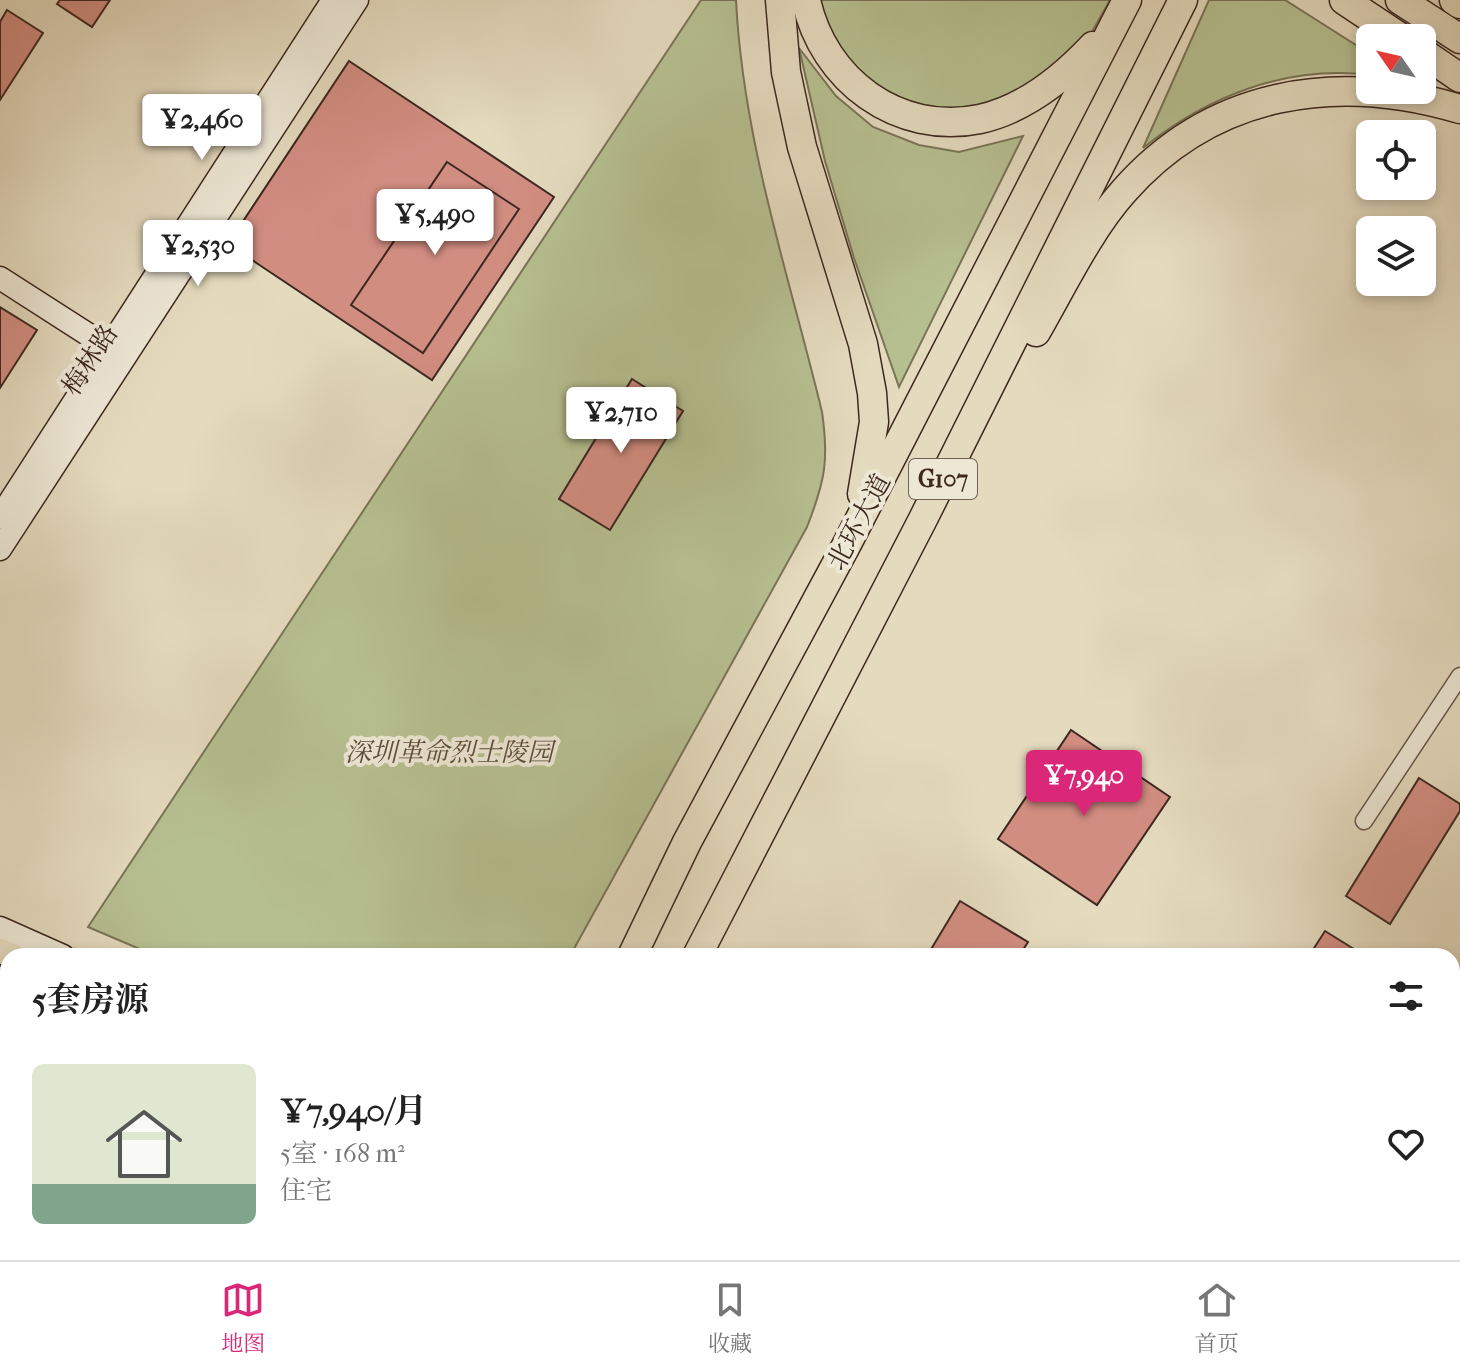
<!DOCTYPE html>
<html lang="zh">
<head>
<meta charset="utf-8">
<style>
	body { margin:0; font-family:"IM FELL French Canon","Noto Serif SC",serif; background:#f2f2f2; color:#222; height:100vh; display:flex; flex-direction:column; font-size:30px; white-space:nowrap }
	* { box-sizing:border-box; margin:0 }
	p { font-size:26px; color:#767676 }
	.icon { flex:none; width:44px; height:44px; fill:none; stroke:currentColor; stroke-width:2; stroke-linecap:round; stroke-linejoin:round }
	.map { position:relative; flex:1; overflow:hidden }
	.panel { position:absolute; left:0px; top:948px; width:1460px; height:312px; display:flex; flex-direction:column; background:#fff; border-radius:24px 24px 0 0; box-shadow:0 4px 12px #0003 }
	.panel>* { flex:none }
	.needle { width:52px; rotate:304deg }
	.fabs { position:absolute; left:1356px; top:24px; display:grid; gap:16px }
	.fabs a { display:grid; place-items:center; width:80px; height:80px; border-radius:12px; background:#fff; box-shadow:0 4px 12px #0003; font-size:40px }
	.price { position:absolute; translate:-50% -68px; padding:0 18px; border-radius:8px; background:#fff; color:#222; font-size:26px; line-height:52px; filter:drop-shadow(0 2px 4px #0008) }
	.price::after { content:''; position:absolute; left:50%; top:48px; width:24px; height:18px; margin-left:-12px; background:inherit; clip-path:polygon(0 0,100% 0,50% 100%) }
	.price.current { background:#db2777; color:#fff }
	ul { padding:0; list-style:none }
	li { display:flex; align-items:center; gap:24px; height:200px; padding:0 32px }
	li+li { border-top:2px solid #e0e0e0 }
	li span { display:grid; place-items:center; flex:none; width:224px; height:160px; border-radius:12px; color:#555 }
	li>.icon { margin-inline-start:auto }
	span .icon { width:96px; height:96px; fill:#fffc; stroke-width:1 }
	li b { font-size:34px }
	h2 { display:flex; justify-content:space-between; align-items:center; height:96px; padding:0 32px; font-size:34px }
	.tabs { display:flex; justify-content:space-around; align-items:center; height:112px; border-top:2px solid #e0e0e0; background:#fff; font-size:22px; color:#767676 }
	.tabs a { display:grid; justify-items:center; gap:4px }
	.tabs .current { color:#db2777 }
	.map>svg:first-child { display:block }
	.green { fill:#b6bf90; stroke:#7a7458; stroke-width:2 }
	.building { fill:#d28d81; stroke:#3d281f; stroke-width:2 }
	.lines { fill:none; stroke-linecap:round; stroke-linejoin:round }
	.street-casing { stroke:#675447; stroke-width:19 }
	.secondary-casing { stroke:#3d281f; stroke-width:25 }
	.primary-casing { stroke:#3d281f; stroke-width:27 }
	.highway-casing { stroke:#3d281f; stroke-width:31 }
	.street { stroke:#ede7d5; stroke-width:16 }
	.secondary { stroke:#ede7d5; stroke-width:22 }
	.primary { stroke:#e4dabe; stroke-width:24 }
	.highway { stroke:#e4dabe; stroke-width:28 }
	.labels { text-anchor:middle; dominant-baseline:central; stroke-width:8; stroke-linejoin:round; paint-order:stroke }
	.shield { fill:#ede7d5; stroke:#726156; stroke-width:2 }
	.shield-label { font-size:24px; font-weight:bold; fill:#3d281f }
	.street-label { font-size:26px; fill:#3d281f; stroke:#ede7d5 }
	.park-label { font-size:26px; font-style:italic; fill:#5b4e3b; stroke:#ede7d5 }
</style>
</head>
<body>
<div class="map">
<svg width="1460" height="1260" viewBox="0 0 1460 1260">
	<rect width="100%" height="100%" fill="#e4dabe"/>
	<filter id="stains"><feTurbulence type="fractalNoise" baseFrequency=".0025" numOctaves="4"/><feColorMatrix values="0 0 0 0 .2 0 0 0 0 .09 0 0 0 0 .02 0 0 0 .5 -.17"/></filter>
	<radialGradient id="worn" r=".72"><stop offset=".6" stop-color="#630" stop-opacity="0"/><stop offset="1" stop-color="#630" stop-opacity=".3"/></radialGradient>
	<g class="green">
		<path d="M 701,0 L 736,0 C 743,142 789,275 822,412 C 829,460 825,481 807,527 L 570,956 L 156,956 L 88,927 Z"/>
		<path d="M 818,0 L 1110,0 L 1092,32 L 1059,69 L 983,110 L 926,109 L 873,85 L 837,48 Z"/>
		<path d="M 1209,0 L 1285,0 L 1370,54 L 1370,75 C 1286,65 1208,96 1143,148 Z"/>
		<path d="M 799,48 L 836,96 L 873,127 L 919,145 L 959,152 L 1023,136 L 899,387 L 854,258 L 825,161 Z"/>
	</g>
	<g class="building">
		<path d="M 60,0 L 110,0 L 92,27 L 57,4 Z"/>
		<path d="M 7,10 L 43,33 L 0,100 L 0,22 Z"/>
		<path d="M 349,61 L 554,197 L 432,380 L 228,244 Z"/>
		<path d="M 447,162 L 519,209 L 423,353 L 351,305 Z"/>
		<path d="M 0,307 L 37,330 L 0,388 Z"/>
		<path d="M 632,379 L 683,411 L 610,530 L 559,499 Z"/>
		<path d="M 1071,730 L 1170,797 L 1097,905 L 998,839 Z"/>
		<path d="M 1419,778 L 1460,804 L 1460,811 L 1390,924 L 1346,896 Z"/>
		<path d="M 960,901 L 1028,942 L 1019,956 L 927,956 Z"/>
		<path d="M 1325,931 L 1365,956 L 1309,956 Z"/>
		<path d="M 0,1133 L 8,1138 L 8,1238 L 0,1233 Z"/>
		<path d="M 28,1252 L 66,1252 L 60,1260 L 40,1260 Z"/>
		<path d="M 952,1252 L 988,1252 L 983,1260 L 964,1260 Z"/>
		<path d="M 1160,1252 L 1262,1252 L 1256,1260 L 1155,1260 Z"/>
	</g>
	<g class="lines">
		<defs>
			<path id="street" d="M 1364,821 L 1460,676"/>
			<g id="secondary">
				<path d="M 0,278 L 120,355"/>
				<path d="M 0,517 L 333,0"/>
				<path d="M 0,549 L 357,0"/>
				<path d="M 0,928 L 63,956"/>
				<path d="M 0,1003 L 8,1006"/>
				<path d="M 430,1252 L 431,1260"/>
			</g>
			<g id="primary">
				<path d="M 0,951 L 13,956"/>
				<path d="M 0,979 L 8,983"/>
				<path d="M 598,1252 L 612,1260"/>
				<path d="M 703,1252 L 717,1260"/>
			</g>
			<g id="highway">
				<path d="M 780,0 L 786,72 L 802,147 L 863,344 L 872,393 L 874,422 L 862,494"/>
				<path d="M 806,0 C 823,80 898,136 980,119 C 1025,109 1062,79 1093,46"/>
				<path d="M 1344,0 L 1401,38"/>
				<path d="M 1400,0 L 1460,39"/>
				<path d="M 1454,0 L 1460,4"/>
				<path d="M 1422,52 L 1460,78"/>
				<path d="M 1036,332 C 1062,287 1089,230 1124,191 C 1212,91 1336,72 1460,109"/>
				<path d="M 632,956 L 687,842 L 847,544 L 1127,0"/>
				<path d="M 697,956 L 922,521 L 1183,0"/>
				<path d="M 644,1252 L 657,1260"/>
				<path d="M 754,1252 L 765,1260"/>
				<path d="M 524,1260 L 526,1252"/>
				<path d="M 581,1260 L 583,1252"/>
			</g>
		</defs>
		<use href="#street" class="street-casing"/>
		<use href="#secondary" class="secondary-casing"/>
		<use href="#primary" class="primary-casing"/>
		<use href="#highway" class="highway-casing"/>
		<use href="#street" class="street"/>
		<use href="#secondary" class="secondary"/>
		<use href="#primary" class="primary"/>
		<use href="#highway" class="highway"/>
	</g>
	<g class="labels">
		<rect class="shield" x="909" y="459" width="68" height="40" rx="6"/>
		<g class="shield-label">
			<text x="943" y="479">G107</text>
		</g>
		<g class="street-label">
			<text transform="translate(90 360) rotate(-57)">梅林路</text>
			<text transform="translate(859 522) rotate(-62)">北环大道</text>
		</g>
		<g class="park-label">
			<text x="449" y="752">深圳革命烈士陵园</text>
		</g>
	</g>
	<rect width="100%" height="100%" filter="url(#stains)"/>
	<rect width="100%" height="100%" fill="url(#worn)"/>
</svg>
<div class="fabs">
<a><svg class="needle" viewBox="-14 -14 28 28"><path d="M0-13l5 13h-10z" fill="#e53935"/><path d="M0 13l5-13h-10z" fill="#767676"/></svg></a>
<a><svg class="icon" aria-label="locate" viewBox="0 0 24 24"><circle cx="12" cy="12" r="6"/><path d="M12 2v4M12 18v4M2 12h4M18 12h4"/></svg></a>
<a><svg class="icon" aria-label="layers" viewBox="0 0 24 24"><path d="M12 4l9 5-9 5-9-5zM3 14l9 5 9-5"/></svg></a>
</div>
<b class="price" style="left:202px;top:162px">¥2,460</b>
<b class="price" style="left:435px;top:257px">¥5,490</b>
<b class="price" style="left:198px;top:288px">¥2,530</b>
<b class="price" style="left:621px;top:455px">¥2,710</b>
<b class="price current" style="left:1084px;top:818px">¥7,940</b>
<section class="panel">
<h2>5套房源<svg class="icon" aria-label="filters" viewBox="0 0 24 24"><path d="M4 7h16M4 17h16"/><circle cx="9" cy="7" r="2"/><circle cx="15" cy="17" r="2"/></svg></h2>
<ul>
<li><span style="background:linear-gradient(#dfe7d0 75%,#7fa58c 0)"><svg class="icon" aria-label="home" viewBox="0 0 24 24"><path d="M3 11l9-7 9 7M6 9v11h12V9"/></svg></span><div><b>¥7,940/月</b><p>5室 · 168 m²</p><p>住宅</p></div><svg class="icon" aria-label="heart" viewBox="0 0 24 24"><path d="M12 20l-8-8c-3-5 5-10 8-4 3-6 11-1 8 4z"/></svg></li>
</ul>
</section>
</div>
<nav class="tabs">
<a class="current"><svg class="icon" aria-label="map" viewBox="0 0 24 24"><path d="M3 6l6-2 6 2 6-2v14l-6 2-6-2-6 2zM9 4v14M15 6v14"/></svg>地图</a>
<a><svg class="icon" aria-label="saved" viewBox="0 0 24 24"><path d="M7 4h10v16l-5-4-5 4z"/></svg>收藏</a>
<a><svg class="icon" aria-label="home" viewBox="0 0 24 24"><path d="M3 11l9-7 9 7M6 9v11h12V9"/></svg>首页</a>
</nav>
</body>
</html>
